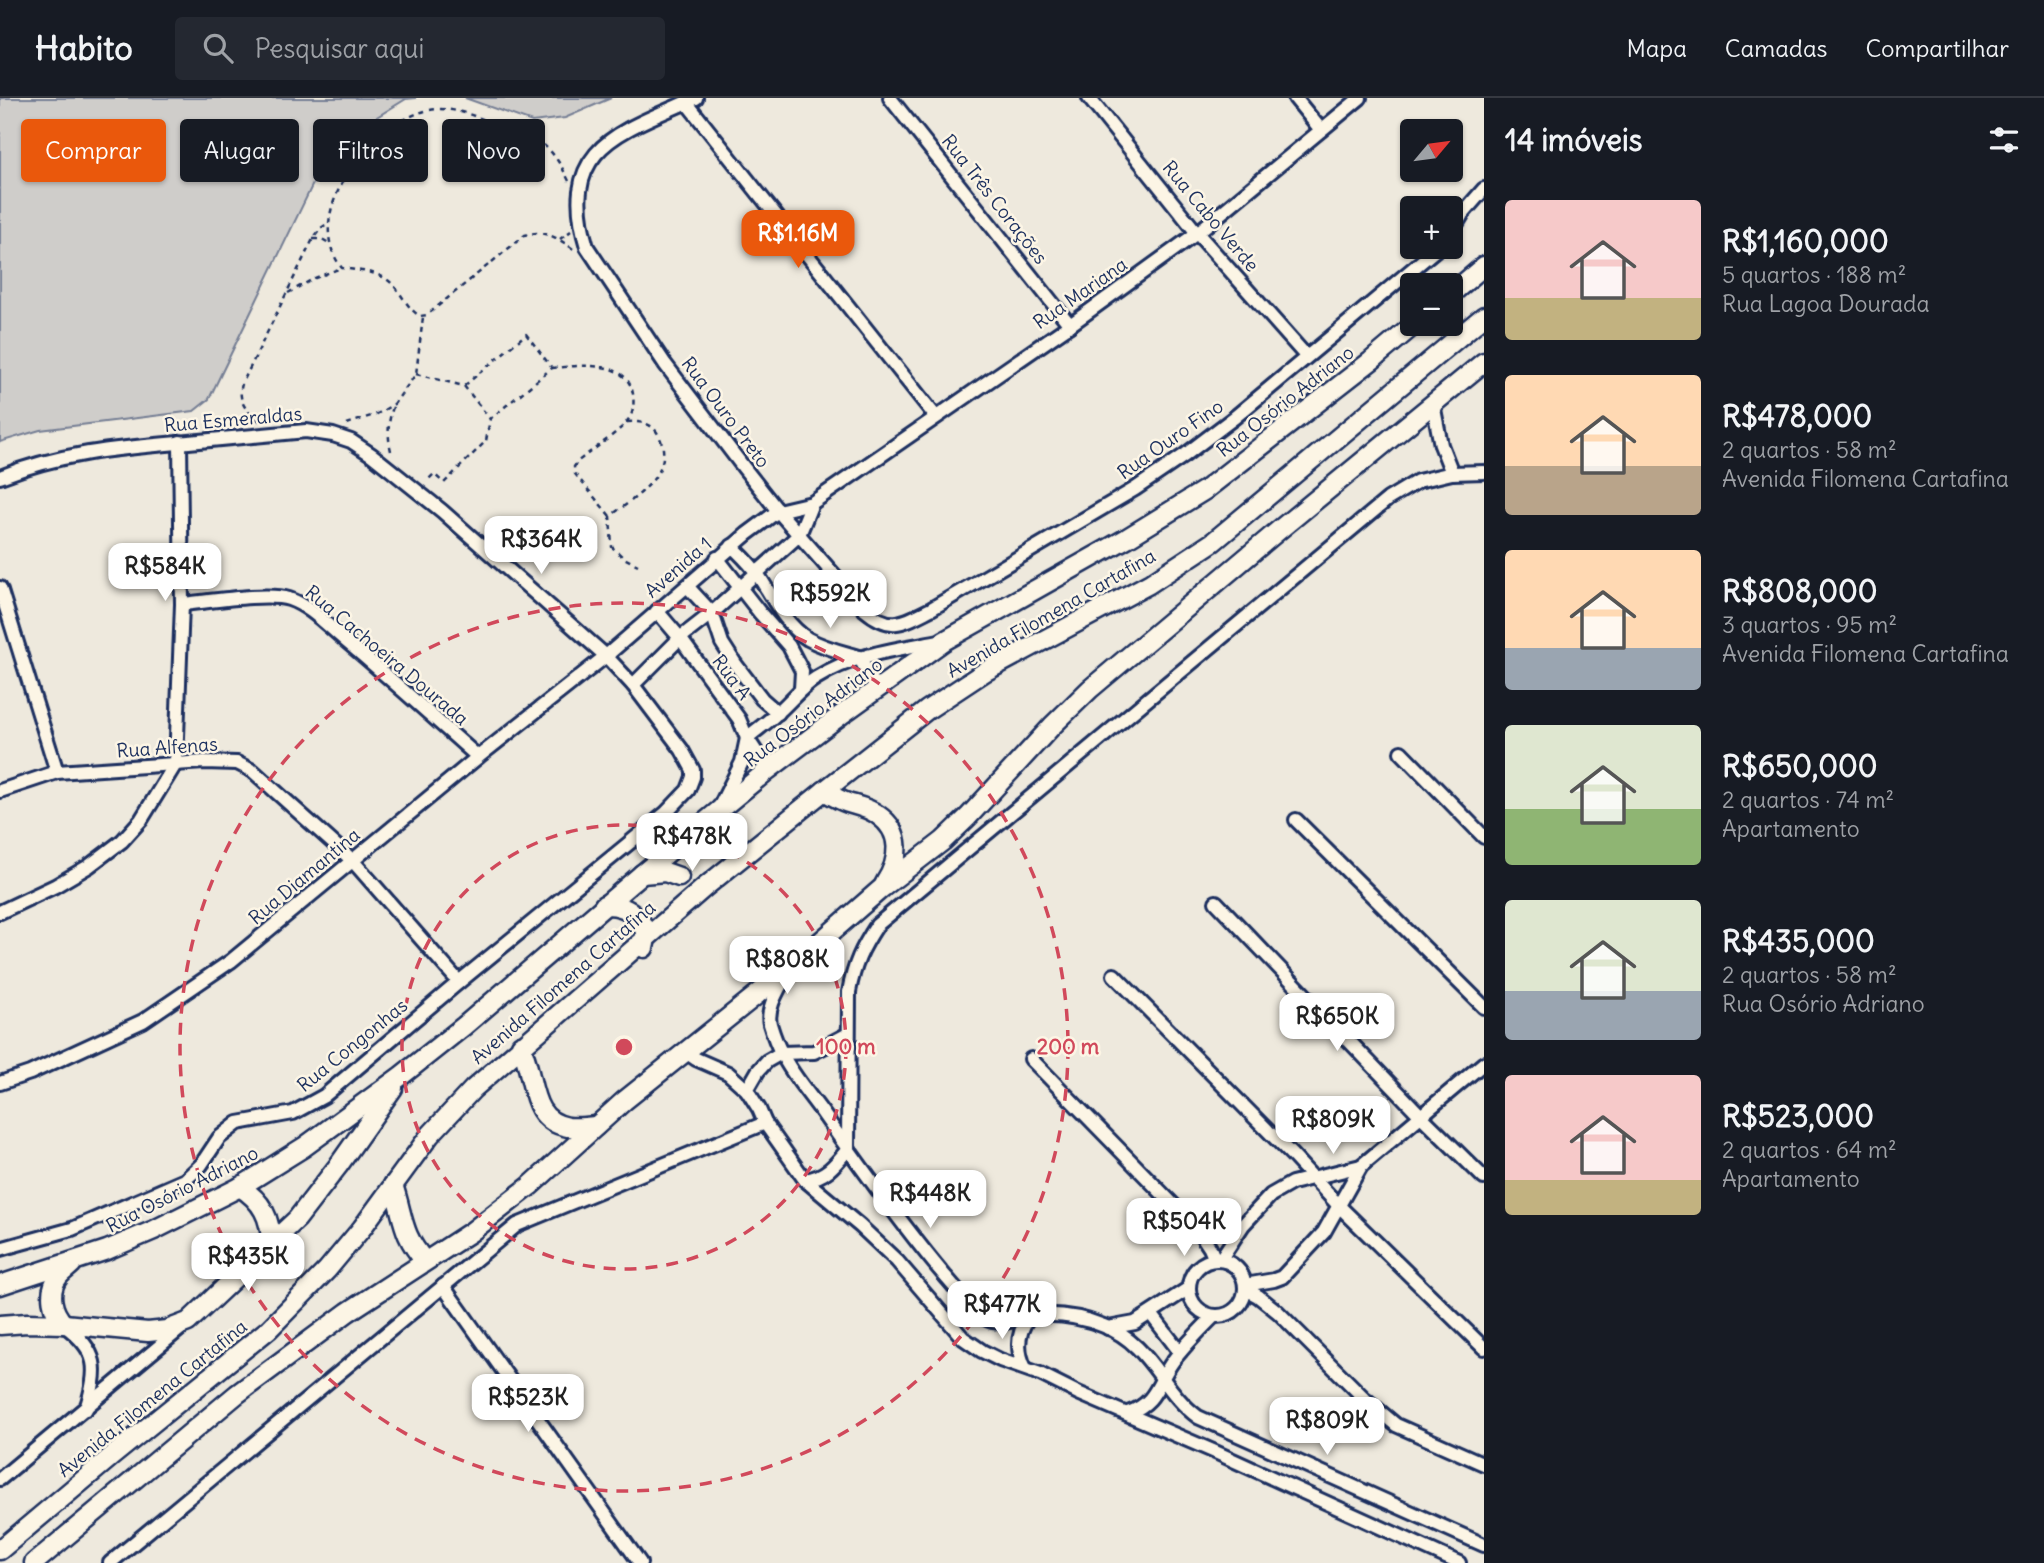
<!DOCTYPE html>
<html lang="pt">
<head>
<meta charset="utf-8">
<style>
	body { margin:0; font-family:Delius,sans-serif; background:#242831; color:#f1f3f6; height:100vh; display:flex; flex-direction:column; font-size:26px; white-space:nowrap }
	* { box-sizing:border-box; margin:0 }
	p { font-size:23px; color:#9ea1a6 }
	.icon { flex:none; width:38px; height:38px; fill:none; stroke:currentColor; stroke-width:2; stroke-linecap:round; stroke-linejoin:round }
	.map { position:relative; flex:1; overflow:hidden }
	.side { display:flex; flex-direction:column; background:#171b24; width:560px }
	.side>* { flex:none }
	.hud { position:absolute; left:21px; top:21px; width:665px; height:63px; display:flex; gap:14px }
	.needle { width:46px; rotate:61deg }
	.tools { position:absolute; left:1400px; top:21px; display:grid; gap:14px }
	.tools a { display:grid; place-items:center; width:63px; height:63px; border-radius:7px; background:#171b24; box-shadow:0 2px 5px #0004; font-size:35px }
	.price { position:absolute; translate:-50% -60px; padding:0 16px; border-radius:14px; background:#fff; color:#222; font-size:23px; line-height:46px; filter:drop-shadow(0 2px 4px #0008) }
	.price::after { content:''; position:absolute; left:50%; top:42px; width:21px; height:16px; margin-left:-10px; background:inherit; clip-path:polygon(0 0,100% 0,50% 100%) }
	.price.on { background:#ea580c; color:#fff }
	ul { padding:0; list-style:none }
	li { display:flex; align-items:center; gap:21px; height:175px; padding:0 21px }
	li span { display:grid; place-items:center; flex:none; width:196px; height:140px; border-radius:7px; color:#555 }
	li>.icon { margin-inline-start:auto }
	span .icon { width:84px; height:84px; fill:#fffc; stroke-width:1 }
	li b { font-size:30px }
	h2 { display:flex; justify-content:space-between; align-items:center; height:84px; padding:0 21px; font-size:30px }
	.tag { padding:0 24px; border-radius:7px; background:#171b24; box-shadow:0 2px 5px #0004; font-size:24px; line-height:63px }
	.tag.on { background:#ea580c; color:#fff }
	header { display:flex; align-items:center; gap:42px; box-sizing:border-box; height:98px; padding:0 35px; background:#171b24; border-bottom:2px solid #363941 }
	header strong { font-size:33px }
	nav { display:flex; gap:38px; margin-inline-start:auto; font-size:24px }
	.search { width:490px; height:63px; background:#242831; display:flex; align-items:center; gap:18px; box-sizing:border-box; padding:0 24px; border-radius:7px; color:#9ea1a6; font-size:26px }
	main { display:flex; flex:1; min-height:0 }
	.map>svg:first-child { display:block }
	.green { fill:#cfcdca; stroke:#757e94; stroke-width:2 }
	.lines { fill:none; stroke-linecap:round; stroke-linejoin:round }
	.street-casing { stroke:#1b2f5e; stroke-width:18 }
	.secondary-casing { stroke:#1b2f5e; stroke-width:23 }
	.path { stroke:#1b2f5e; stroke-width:2.5; stroke-dasharray:5 5; stroke-linecap:butt }
	.street { stroke:#fcf5e5; stroke-width:12 }
	.secondary { stroke:#fcf5e5; stroke-width:18 }
	.ring { fill:none; stroke:#d1495b; stroke-width:3.5; stroke-dasharray:12 9 }
	.labels { text-anchor:middle; dominant-baseline:central; stroke-width:5; stroke-linejoin:round; paint-order:stroke }
	.street-label { font-size:19px; fill:#1b2f5e; stroke:#fcf5e5 }
	.centre { fill:#d1495b; stroke:#fcf5e5; stroke-width:3.5 }
	.ring-label { font-size:21px; text-anchor:middle; font-weight:bold; fill:#d1495b; stroke:#fcf5e5; stroke-width:5; stroke-linejoin:round; paint-order:stroke }
</style>
</head>
<body>
<header>
<strong>Habito</strong>
<div class="search"><svg class="icon" aria-label="search" viewBox="0 0 24 24"><circle cx="10" cy="10" r="6"/><path d="M15 15l6 6"/></svg>Pesquisar aqui</div>
<nav><a>Mapa</a><a>Camadas</a><a>Compartilhar</a></nav>
</header>
<main>
<div class="map">
<svg width="1484" height="1465" viewBox="0 0 1484 1465">
	<rect width="100%" height="100%" fill="#eee9dd"/>
	<filter id="ink" filterUnits="userSpaceOnUse"><feTurbulence type="fractalNoise" baseFrequency=".0143" numOctaves="2"/><feDisplacementMap in="SourceGraphic" scale="14" xChannelSelector="R" yChannelSelector="G"/><feConvolveMatrix kernelMatrix="1 2 1 2 8 2 1 2 1" color-interpolation-filters="sRGB"/></filter>
	<g filter="url(#ink)">
		<g class="green">
			<path d="M 0,0 L 416,0 L 406,1 L 359,30 L 322,67 L 209,301 L 194,313 L 40,332 L 0,344 Z"/>
			<path d="M 465,0 L 611,0 L 565,20 L 532,24 Z"/>
		</g>
		<g class="lines">
			<defs>
				<g id="street">
					<path d="M 696,0 C 620,34 557,49 587,149 L 665,266 L 744,370 L 778,413 L 865,512 C 891,534 903,525 931,511 L 1135,391 L 1185,357 L 1235,319 L 1439,149"/>
					<path d="M 890,0 L 1070,227"/>
					<path d="M 1089,0 L 1197,135 L 1306,258"/>
					<path d="M 1295,0 L 1321,32"/>
					<path d="M 686,4 L 936,319"/>
					<path d="M 1451,135 L 1463,115 L 1484,91"/>
					<path d="M 1433,306 L 1441,347 L 1452,375"/>
					<path d="M 0,379 C 57,356 117,350 178,345 C 220,341 263,337 306,333 L 333,337 L 351,343 L 372,357 L 442,413 L 606,558 L 633,587 L 682,652 L 693,672 L 693,679 L 688,692 L 666,715 L 459,884 L 324,998 L 293,1015 L 238,1025 L 219,1040 L 201,1067 L 185,1082 L 72,1131 L 0,1151"/>
					<path d="M 732,448 C 741,457 751,466 758,477 C 773,499 784,526 808,541 C 824,550 842,554 859,559 L 877,591"/>
					<path d="M 717,460 L 760,515 L 789,548 L 802,573 L 801,591"/>
					<path d="M 687,488 L 712,515 L 722,545 L 736,567 L 762,601 L 778,615"/>
					<path d="M 0,490 L 57,674"/>
					<path d="M 182,506 C 206,504 268,494 289,501 C 310,508 328,528 345,542 C 390,580 434,620 478,659"/>
					<path d="M 657,513 L 680,540 L 739,621 L 747,640 L 768,672"/>
					<path d="M 633,587 L 680,540 L 712,515 L 799,437 L 812,405"/>
					<path d="M 1401,654 L 1484,739"/>
					<path d="M 0,693 L 57,674 L 204,664 L 237,665 L 253,673 L 352,762 L 459,884"/>
					<path d="M 720,708 L 742,664 L 747,640 C 756,632 767,625 776,616 C 790,604 800,590 816,580 C 854,556 897,551 940,543"/>
					<path d="M 1296,722 L 1484,909"/>
					<path d="M 1216,804 L 1421,1018 L 1484,1080"/>
					<path d="M 0,814 L 55,788 L 89,768 L 122,743 L 141,722 L 176,665 L 182,506 L 180,344"/>
					<path d="M 786,877 C 779,891 766,910 770,926 C 773,936 777,947 782,956 C 792,977 810,997 824,1017 C 862,1071 902,1127 945,1178 C 956,1190 971,1211 985,1220 C 1002,1230 1024,1218 1042,1217 C 1064,1216 1084,1220 1104,1228 C 1151,1246 1161,1292 1198,1319 L 1484,1447"/>
					<path d="M 1114,877 L 1292,1057 L 1339,1108 L 1484,1250"/>
					<path d="M 686,954 L 696,961 L 728,975 L 747,992 L 759,1011 L 765,1025 L 805,1082 L 860,1128 L 897,1163 L 963,1240 L 982,1253 L 1000,1262 L 1040,1276 L 1078,1295 L 1213,1353 L 1459,1465"/>
					<path d="M 1031,961 L 1198,1132 L 1210,1150 L 1215,1162"/>
					<path d="M 0,985 L 30,975 L 143,923 L 231,863 L 478,659 L 606,558 L 747,436 L 778,413 L 812,405 L 1070,227 L 1197,135 L 1360,0"/>
					<path d="M 747,992 L 758,973 L 767,963 L 781,955 L 814,954 L 848,936"/>
					<path d="M 805,1082 C 826,1079 835,1067 848,1051 L 849,894 C 854,866 862,850 877,827 L 1388,401 L 1418,383 L 1452,375 L 1484,374"/>
					<path d="M 1220,1162 L 1243,1127 L 1271,1097 L 1292,1085 L 1361,1068"/>
					<circle cx="1217" cy="1190" r="28"/>
					<path d="M 1245,1187 L 1274,1182 L 1282,1179 L 1324,1134 L 1361,1068 L 1484,965"/>
					<path d="M 443,1188 L 640,1465"/>
					<path d="M 1245,1191 L 1258,1198 L 1278,1214 L 1365,1301 L 1396,1327 L 1484,1366"/>
					<path d="M 1151,1216 L 1180,1254"/>
					<path d="M 64,1227 C 99,1253 99,1271 86,1311"/>
					<path d="M 1108,1230 L 1135,1225 L 1189,1190"/>
					<path d="M 1025,1270 C 1016,1252 1017,1236 1028,1220"/>
					<path d="M 1128,1315 C 1157,1305 1157,1285 1173,1263 C 1185,1247 1199,1233 1214,1218"/>
					<path d="M 0,1381 L 180,1231"/>
					<path d="M 110,1465 L 517,1127 L 765,1025"/>
				</g>
				<g id="secondary">
					<path d="M 1451,196 L 1484,168"/>
					<path d="M 824,693 C 831,697 839,702 848,705 C 858,708 869,710 878,717 C 903,734 900,762 885,785"/>
					<path d="M 642,776 L 665,774 L 679,779"/>
					<path d="M 604,807 C 630,806 651,824 644,850"/>
					<path d="M 521,947 C 524,956 527,965 529,974 C 535,999 538,1024 568,1029 C 577,1030 587,1029 596,1028"/>
					<path d="M 393,1087 C 404,1119 401,1136 425,1163"/>
					<path d="M 240,1089 C 262,1103 271,1120 271,1146"/>
					<path d="M 0,1187 L 107,1152 L 154,1132 L 240,1089 L 304,1049 L 401,978 L 464,928 L 642,776 L 768,672 L 841,617 L 944,543 L 1127,440 L 1205,392 L 1371,263 L 1415,226"/>
					<path d="M 64,1226 C 52,1214 47,1193 59,1178 C 62,1174 68,1170 72,1166"/>
					<path d="M 0,1227 L 27,1225 L 64,1226 L 148,1234 L 167,1232 L 188,1224 L 297,1121 L 338,1068 L 393,990"/>
					<path d="M 0,1452 L 112,1358 L 269,1231 L 327,1172 L 362,1130 L 430,1037 L 473,991 L 705,789 L 824,693 L 927,612 L 986,573 L 1149,486 L 1213,444 L 1484,218"/>
					<path d="M 34,1465 L 237,1296 L 348,1214 L 471,1134 L 530,1088 L 624,1003 L 789,871 L 882,790 L 943,743 L 968,719 L 1052,628 L 1090,591 L 1279,432 L 1484,264"/>
				</g>
			</defs>
			<use href="#street" class="street-casing"/>
			<use href="#secondary" class="secondary-casing"/>
			<g class="path">
				<path d="M 569,83 C 551,46 540,41 502,28 C 478,20 451,6 425,13 C 370,28 299,116 342,170 C 359,173 382,173 394,188 C 403,198 408,211 420,218 L 427,217 L 525,137 C 544,131 558,140 573,151"/>
				<path d="M 313,141 L 322,141 L 329,145"/>
				<path d="M 560,141 L 571,133"/>
				<path d="M 288,195 L 315,180 L 341,170"/>
				<path d="M 552,270 C 578,268 627,260 633,296 C 634,305 634,315 628,322 C 620,334 589,354 577,364 L 574,369 L 575,376 L 610,418"/>
				<path d="M 416,276 L 464,288 L 526,236 L 552,270 L 490,321 L 486,343 L 444,385 L 434,376 L 426,384"/>
				<path d="M 464,288 L 490,321"/>
				<path d="M 260,323 C 247,315 237,303 242,286 L 313,141 L 321,130 L 327,126"/>
				<path d="M 627,324 C 641,323 653,325 659,338 C 677,374 634,401 610,418 L 612,449 L 624,460 L 638,467"/>
				<path d="M 347,326 L 377,316 L 394,306 L 416,276 L 423,219"/>
				<path d="M 391,353 C 387,335 388,323 394,306"/>
			</g>
			<use href="#street" class="street"/>
			<use href="#secondary" class="secondary"/>
		</g>
	</g>
	<g class="ring">
		<circle cx="624" cy="949" r="222"/>
		<circle cx="624" cy="949" r="444"/>
	</g>
	<g class="labels">
		<g class="street-label">
			<text transform="translate(995 101) rotate(52)">Rua Três Corações</text>
			<text transform="translate(1211 118) rotate(50)">Rua Cabo Verde</text>
			<text transform="translate(1080 195) rotate(-35)">Rua Mariana</text>
			<text transform="translate(1285 303) rotate(-38)">Rua Osório Adriano</text>
			<text transform="translate(726 314) rotate(53)">Rua Ouro Preto</text>
			<text transform="translate(233 321) rotate(-5)">Rua Esmeraldas</text>
			<text transform="translate(1170 341) rotate(-35)">Rua Ouro Fino</text>
			<text transform="translate(678 469) rotate(-41)">Avenida 1</text>
			<text transform="translate(1051 515) rotate(-30)">Avenida Filomena Cartafina</text>
			<text transform="translate(387 557) rotate(40)">Rua Cachoeira Dourada</text>
			<text transform="translate(732 579) rotate(53)">Rua A</text>
			<text transform="translate(813 614) rotate(-37)">Rua Osório Adriano</text>
			<text transform="translate(167 649) rotate(-4)">Rua Alfenas</text>
			<text transform="translate(304 778) rotate(-40)">Rua Diamantina</text>
			<text transform="translate(563 884) rotate(-41)">Avenida Filomena Cartafina</text>
			<text transform="translate(352 947) rotate(-39)">Rua Congonhas</text>
			<text transform="translate(182 1091) rotate(-27)">Rua Osório Adriano</text>
			<text transform="translate(152 1300) rotate(-39)">Avenida Filomena Cartafina</text>
		</g>
	</g>
	<circle cx="624" cy="949" r="10" class="centre"/>
	<g class="ring-label">
		<text x="846" y="956">100 m</text>
		<text x="1068" y="956">200 m</text>
	</g>
</svg>
<div class="tools">
<a><svg class="needle" viewBox="-14 -14 28 28"><path d="M0-13l5 13h-10z" fill="#e53935"/><path d="M0 13l5-13h-10z" fill="#9ea1a6"/></svg></a>
<a>+</a>
<a>−</a>
</div>
<b class="price on" style="left:798px;top:172px">R$1.16M</b>
<b class="price" style="left:541px;top:478px">R$364K</b>
<b class="price" style="left:165px;top:505px">R$584K</b>
<b class="price" style="left:830px;top:532px">R$592K</b>
<b class="price" style="left:692px;top:775px">R$478K</b>
<b class="price" style="left:787px;top:898px">R$808K</b>
<b class="price" style="left:1337px;top:955px">R$650K</b>
<b class="price" style="left:1333px;top:1058px">R$809K</b>
<b class="price" style="left:930px;top:1132px">R$448K</b>
<b class="price" style="left:1184px;top:1160px">R$504K</b>
<b class="price" style="left:248px;top:1195px">R$435K</b>
<b class="price" style="left:1002px;top:1243px">R$477K</b>
<b class="price" style="left:528px;top:1336px">R$523K</b>
<b class="price" style="left:1327px;top:1359px">R$809K</b>
<div class="hud">
<a class="tag on">Comprar</a>
<a class="tag">Alugar</a>
<a class="tag">Filtros</a>
<a class="tag">Novo</a>
</div>
</div>
<section class="side">
<h2>14 imóveis<svg class="icon" aria-label="filters" viewBox="0 0 24 24"><path d="M4 7h16M4 17h16"/><circle cx="9" cy="7" r="2"/><circle cx="15" cy="17" r="2"/></svg></h2>
<ul>
<li><span style="background:linear-gradient(#f6c9c9 70%,#c2b280 0)"><svg class="icon" aria-label="home" viewBox="0 0 24 24"><path d="M3 11l9-7 9 7M6 9v11h12V9"/></svg></span><div><b>R$1,160,000</b><p>5 quartos · 188 m²</p><p>Rua Lagoa Dourada</p></div></li>
<li><span style="background:linear-gradient(#ffd9b3 65%,#b9a48a 0)"><svg class="icon" aria-label="home" viewBox="0 0 24 24"><path d="M3 11l9-7 9 7M6 9v11h12V9"/></svg></span><div><b>R$478,000</b><p>2 quartos · 58 m²</p><p>Avenida Filomena Cartafina</p></div></li>
<li><span style="background:linear-gradient(#ffd9b3 70%,#9aa5b1 0)"><svg class="icon" aria-label="home" viewBox="0 0 24 24"><path d="M3 11l9-7 9 7M6 9v11h12V9"/></svg></span><div><b>R$808,000</b><p>3 quartos · 95 m²</p><p>Avenida Filomena Cartafina</p></div></li>
<li><span style="background:linear-gradient(#dfe7d0 60%,#8fb573 0)"><svg class="icon" aria-label="home" viewBox="0 0 24 24"><path d="M3 11l9-7 9 7M6 9v11h12V9"/></svg></span><div><b>R$650,000</b><p>2 quartos · 74 m²</p><p>Apartamento</p></div></li>
<li><span style="background:linear-gradient(#dfe7d0 65%,#9aa5b1 0)"><svg class="icon" aria-label="home" viewBox="0 0 24 24"><path d="M3 11l9-7 9 7M6 9v11h12V9"/></svg></span><div><b>R$435,000</b><p>2 quartos · 58 m²</p><p>Rua Osório Adriano</p></div></li>
<li><span style="background:linear-gradient(#f6c9c9 75%,#c2b280 0)"><svg class="icon" aria-label="home" viewBox="0 0 24 24"><path d="M3 11l9-7 9 7M6 9v11h12V9"/></svg></span><div><b>R$523,000</b><p>2 quartos · 64 m²</p><p>Apartamento</p></div></li>
</ul>
</section>
</main>
</body>
</html>
